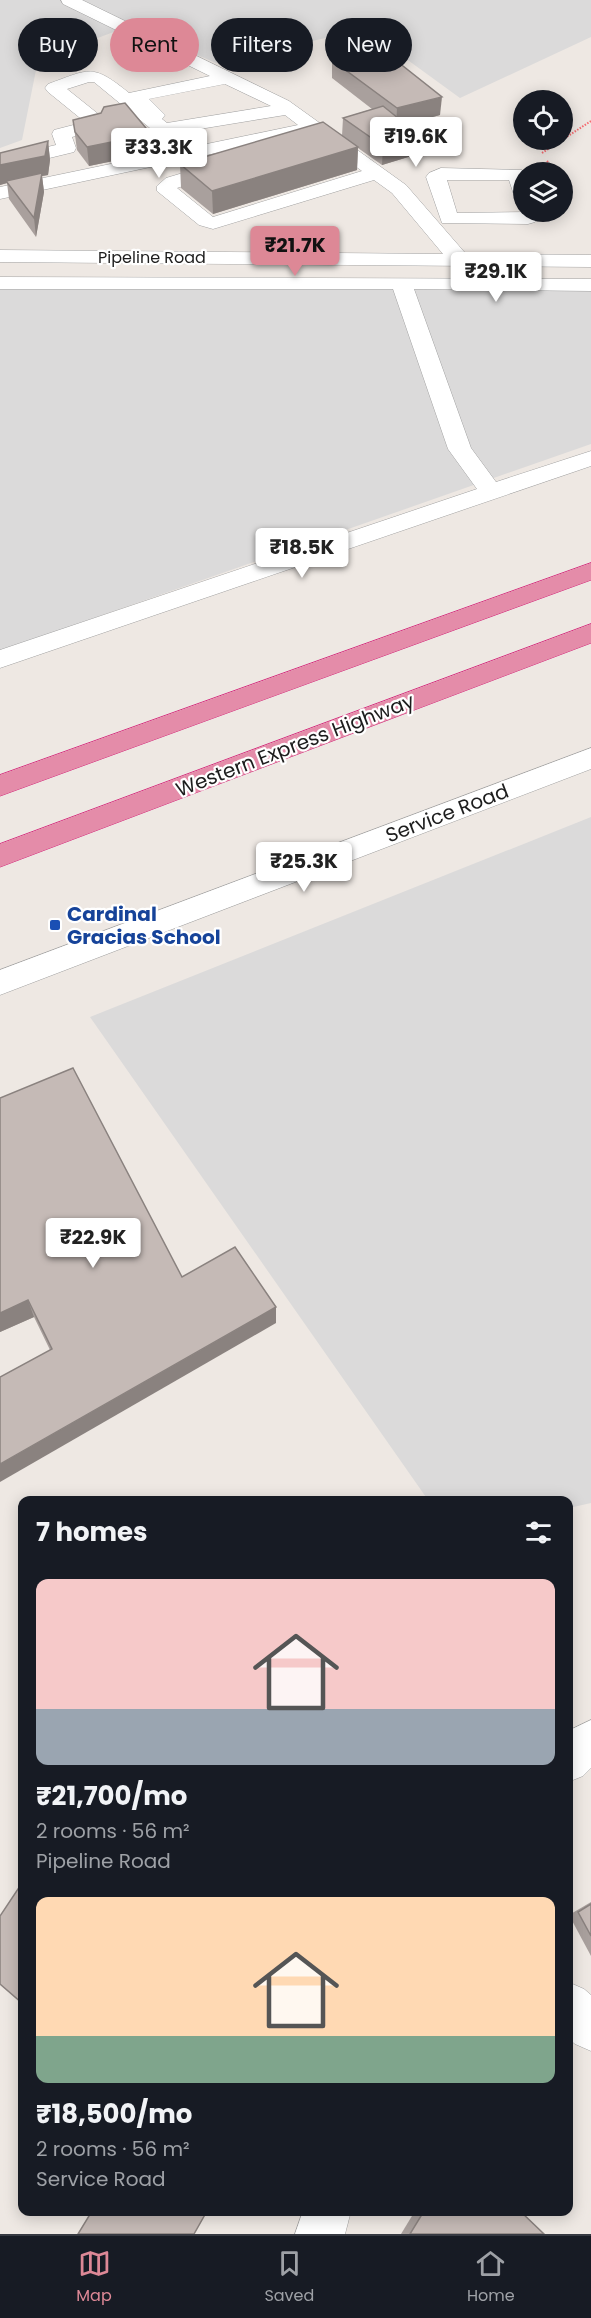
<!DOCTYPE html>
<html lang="en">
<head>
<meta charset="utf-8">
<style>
	body { margin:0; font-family:Poppins,sans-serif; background:#20242c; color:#f1f3f6; height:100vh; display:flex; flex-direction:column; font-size:22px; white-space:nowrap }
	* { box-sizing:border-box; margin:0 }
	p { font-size:20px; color:#9ea1a6 }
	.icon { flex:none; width:33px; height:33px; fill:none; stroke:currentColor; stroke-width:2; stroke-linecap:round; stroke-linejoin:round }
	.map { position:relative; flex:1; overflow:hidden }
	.panel { position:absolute; left:18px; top:1496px; width:555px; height:720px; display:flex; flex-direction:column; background:#171b24; border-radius:12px; box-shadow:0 3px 15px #0003 }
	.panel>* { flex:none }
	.hud { position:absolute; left:18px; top:18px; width:555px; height:54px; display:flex; gap:12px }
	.controls { position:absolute; left:513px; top:90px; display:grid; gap:12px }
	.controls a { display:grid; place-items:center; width:60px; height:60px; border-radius:50%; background:#171b24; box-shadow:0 3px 15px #0003; font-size:30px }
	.price { position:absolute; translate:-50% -51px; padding:0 14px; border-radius:6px; background:#fff; color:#222; font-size:20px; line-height:39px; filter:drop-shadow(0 2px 3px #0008) }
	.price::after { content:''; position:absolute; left:50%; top:36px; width:18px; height:14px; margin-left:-9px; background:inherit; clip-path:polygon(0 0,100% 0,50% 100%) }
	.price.active { background:#dd8896; color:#111 }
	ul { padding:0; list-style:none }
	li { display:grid; align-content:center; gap:12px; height:318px; padding:0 18px }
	li span { display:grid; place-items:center; height:186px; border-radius:12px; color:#555 }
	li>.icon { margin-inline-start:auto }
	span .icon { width:108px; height:108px; fill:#fffc; stroke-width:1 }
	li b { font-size:26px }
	h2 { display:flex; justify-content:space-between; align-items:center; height:72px; padding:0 18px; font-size:26px }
	.chip { padding:0 21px; border-radius:27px; background:#171b24; box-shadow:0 3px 15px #0003; font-size:21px; line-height:54px }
	.chip.active { background:#dd8896; color:#111 }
	.tabs { display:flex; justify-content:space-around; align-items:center; height:84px; border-top:2px solid #363941; background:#171b24; font-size:16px; color:#9ea1a6 }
	.tabs a { display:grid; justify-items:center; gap:3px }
	.tabs .active { color:#dd8896 }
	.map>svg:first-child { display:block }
	.residential { fill:#dbdada }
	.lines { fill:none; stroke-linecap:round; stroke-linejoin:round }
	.minor-casing { stroke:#a1a1a1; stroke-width:1 }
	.highway-casing { stroke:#d3287b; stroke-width:1 }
	.path { stroke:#f66b71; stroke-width:2; stroke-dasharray:1.5 1.5; stroke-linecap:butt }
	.minor { fill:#fff; fill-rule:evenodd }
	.highway { fill:#e48ca9; fill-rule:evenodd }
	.wall { fill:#a9a09d }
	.shaded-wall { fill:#8a827f }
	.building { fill:#c5bab6; stroke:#8a827f; stroke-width:1.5 }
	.transit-dot { fill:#1a4fb4; stroke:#fff; stroke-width:2 }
	.labels { text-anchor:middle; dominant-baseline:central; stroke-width:4.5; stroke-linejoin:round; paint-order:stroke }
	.far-street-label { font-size:16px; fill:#1d1d1d; stroke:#fff }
	.street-label { font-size:20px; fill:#1d1d1d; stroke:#fff }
	.transit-label { font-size:20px; font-weight:bold; fill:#164399; stroke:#fff; text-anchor:start }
</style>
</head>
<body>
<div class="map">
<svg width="591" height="2234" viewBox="0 0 591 2234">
	<rect width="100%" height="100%" fill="#eee8e3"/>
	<g class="residential">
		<path d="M 0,0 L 591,0 L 591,37 L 460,98 L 365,29 L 216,63 L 130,26 L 38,60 L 22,140 L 0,148 Z"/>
		<path d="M 0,281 L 591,281 L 591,444 L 0,651 Z"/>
		<path d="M 591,817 L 591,1503 L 569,1508 L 568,1500 L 428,1500 L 90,1017 Z"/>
	</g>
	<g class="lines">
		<defs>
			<g id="minor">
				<path d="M 61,0 L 82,0 L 289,101 L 406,185 L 466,254 L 591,255 L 591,267 L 0,262 L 0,250 L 443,254 L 392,193 L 374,180 L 213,229 L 199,225 L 157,191 L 157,186 L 166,178 L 223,161 L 230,163 L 233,167 L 230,171 L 177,188 L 213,217 L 362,171 L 310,133 L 0,199 L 0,187 L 298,125 L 285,115 L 163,135 L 156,133 L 94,82 L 89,82 L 67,89 L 102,117 L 104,125 L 102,129 L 72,137 L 76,148 L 74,152 L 0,170 L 0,158 L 56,145 L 52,134 L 54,130 L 85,122 L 48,92 L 45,88 L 48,84 C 90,69 92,63 129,93 L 210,76 L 63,4 ZM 225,84 L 271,106 L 167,123 L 162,119 L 165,115 L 149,99 Z"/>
				<path d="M 441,168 L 522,170 L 524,172 L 524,206 L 517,204 L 509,180 L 447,180 L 457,213 L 528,212 L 535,214 L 538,218 L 535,222 L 528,224 L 442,223 L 426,177 L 429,173 Z"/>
				<path d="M 0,277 L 591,279 L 591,291 L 414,289 L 471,448 L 496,482 L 591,451 L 591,466 L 0,668 L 0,650 L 477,489 L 448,449 L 393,289 L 0,289 Z"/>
				<path d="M 591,748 L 591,769 L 0,995 L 0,970 Z"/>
				<path d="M 591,1720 L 591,1768 L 583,1776 L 568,1782 L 568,1731 Z"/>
				<path d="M 568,1982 L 584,1989 L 591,1995 L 591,2051 L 575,2044 L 568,2038 Z"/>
				<path d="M 303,2211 L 351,2211 L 345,2234 L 295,2234 Z"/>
			</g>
			<g id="highway">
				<path d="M 591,563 L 591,580 L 0,796 L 0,775 Z"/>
				<path d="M 591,624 L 591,643 L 0,867 L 0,844 Z"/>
			</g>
		</defs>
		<use href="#minor" class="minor-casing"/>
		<use href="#highway" class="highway-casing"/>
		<g class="path">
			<path d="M 542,153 L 591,121"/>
			<path d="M 547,161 L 556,172"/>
		</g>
		<use href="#minor" class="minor"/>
		<use href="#highway" class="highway"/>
	</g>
	<g class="wall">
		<path d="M 332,60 L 440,115 L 406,124 L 419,135 L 418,154 L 382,165 L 358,148 L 357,170 L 213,214 L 181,188 L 180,164 L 342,136 L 343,118 L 372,109 L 332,78 Z"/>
		<path d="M 73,120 L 152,153 L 89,166 L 77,150 Z"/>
		<path d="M 48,141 L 50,160 L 48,175 L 42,176 L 44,192 L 36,237 L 9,199 L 7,183 L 0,185 L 0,153 Z"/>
		<path d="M 0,1098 L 182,1277 L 276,1323 L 50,1350 L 34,1317 L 0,1332 Z"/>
		<path d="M 591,1902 L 591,1956 L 569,1915 Z"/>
		<path d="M 415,2211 L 520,2211 L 544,2234 L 401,2234 Z"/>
	</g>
	<g class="shaded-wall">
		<path d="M 442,97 L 440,115 L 396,127 L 397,108 Z"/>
		<path d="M 151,134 L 152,153 L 89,166 L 87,147 Z"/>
		<path d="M 419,135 L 418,154 L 382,165 L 383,146 Z"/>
		<path d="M 48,141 L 50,160 L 48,175 L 42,176 L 44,192 L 36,237 L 34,218 L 6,181 L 7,183 L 0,185 L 0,165 Z"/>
		<path d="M 358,147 L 357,170 L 213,214 L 212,191 Z"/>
		<path d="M 28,1300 L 34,1317 L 0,1332 L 0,1313 Z"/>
		<path d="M 276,1307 L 276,1323 L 0,1482 L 0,1464 Z"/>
	</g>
	<g class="building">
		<path d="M 379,47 L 442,97 L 397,108 L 332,60 Z"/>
		<path d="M 125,103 L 151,134 L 87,147 L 75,132 L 73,120 L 101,113 L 104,107 Z"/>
		<path d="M 383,106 L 419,135 L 383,146 L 343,118 Z"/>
		<path d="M 323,122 L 358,147 L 212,191 L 180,164 Z"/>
		<path d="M 48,141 L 45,156 L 0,165 L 0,153 Z"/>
		<path d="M 42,173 L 34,218 L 6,181 Z"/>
		<path d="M 73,1068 L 182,1277 L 235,1247 L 276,1307 L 0,1464 L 0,1377 L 52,1349 L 28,1300 L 0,1313 L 0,1098 Z"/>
		<path d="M 22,1883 L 22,2003 L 0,1984 L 0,1916 Z"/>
		<path d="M 591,1904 L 591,1936 L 578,1912 Z"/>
		<path d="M 92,2211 L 207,2211 L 194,2234 L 78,2234 Z"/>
		<path d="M 424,2211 L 520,2211 L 544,2234 L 410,2234 Z"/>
	</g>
	<rect class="transit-dot" x="49" y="919" width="12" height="12" rx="3"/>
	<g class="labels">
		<g class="far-street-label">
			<text x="152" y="257">Pipeline Road</text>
		</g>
		<g class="street-label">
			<text transform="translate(295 745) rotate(-21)">Western Express Highway</text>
			<text transform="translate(447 813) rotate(-21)">Service Road</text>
		</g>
		<g class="transit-label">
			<text x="67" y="914">Cardinal<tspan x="67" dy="23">Gracias School</tspan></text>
		</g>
	</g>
</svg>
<div class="controls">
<a><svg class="icon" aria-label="locate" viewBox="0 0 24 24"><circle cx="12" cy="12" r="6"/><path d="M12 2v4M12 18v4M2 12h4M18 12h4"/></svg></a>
<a><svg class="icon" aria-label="layers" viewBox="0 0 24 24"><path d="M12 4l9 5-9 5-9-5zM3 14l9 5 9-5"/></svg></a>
</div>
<b class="price" style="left:416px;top:168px">₹19.6K</b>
<b class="price" style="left:159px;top:179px">₹33.3K</b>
<b class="price active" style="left:295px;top:277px">₹21.7K</b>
<b class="price" style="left:496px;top:303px">₹29.1K</b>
<b class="price" style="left:302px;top:579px">₹18.5K</b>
<b class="price" style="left:304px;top:893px">₹25.3K</b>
<b class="price" style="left:93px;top:1269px">₹22.9K</b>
<div class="hud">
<a class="chip">Buy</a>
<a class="chip active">Rent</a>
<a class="chip">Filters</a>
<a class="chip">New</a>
</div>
<section class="panel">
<h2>7 homes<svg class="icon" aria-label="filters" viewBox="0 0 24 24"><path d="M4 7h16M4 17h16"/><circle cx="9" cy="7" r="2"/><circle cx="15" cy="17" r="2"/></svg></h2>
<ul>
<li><span style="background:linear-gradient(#f6c9c9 70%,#9aa5b1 0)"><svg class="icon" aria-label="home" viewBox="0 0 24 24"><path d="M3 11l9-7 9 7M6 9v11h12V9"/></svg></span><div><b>₹21,700/mo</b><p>2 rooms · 56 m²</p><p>Pipeline Road</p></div></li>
<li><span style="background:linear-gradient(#ffd9b3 75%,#7fa58c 0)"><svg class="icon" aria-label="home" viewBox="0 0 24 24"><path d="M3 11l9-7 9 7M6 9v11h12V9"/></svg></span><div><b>₹18,500/mo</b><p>2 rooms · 56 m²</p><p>Service Road</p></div></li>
</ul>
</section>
</div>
<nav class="tabs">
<a class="active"><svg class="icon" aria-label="map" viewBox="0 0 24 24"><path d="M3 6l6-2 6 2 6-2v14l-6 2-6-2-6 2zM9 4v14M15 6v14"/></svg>Map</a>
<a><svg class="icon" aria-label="saved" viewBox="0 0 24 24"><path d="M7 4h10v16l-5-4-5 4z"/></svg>Saved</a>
<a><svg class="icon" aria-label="home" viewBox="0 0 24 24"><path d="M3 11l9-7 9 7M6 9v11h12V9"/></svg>Home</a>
</nav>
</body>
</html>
